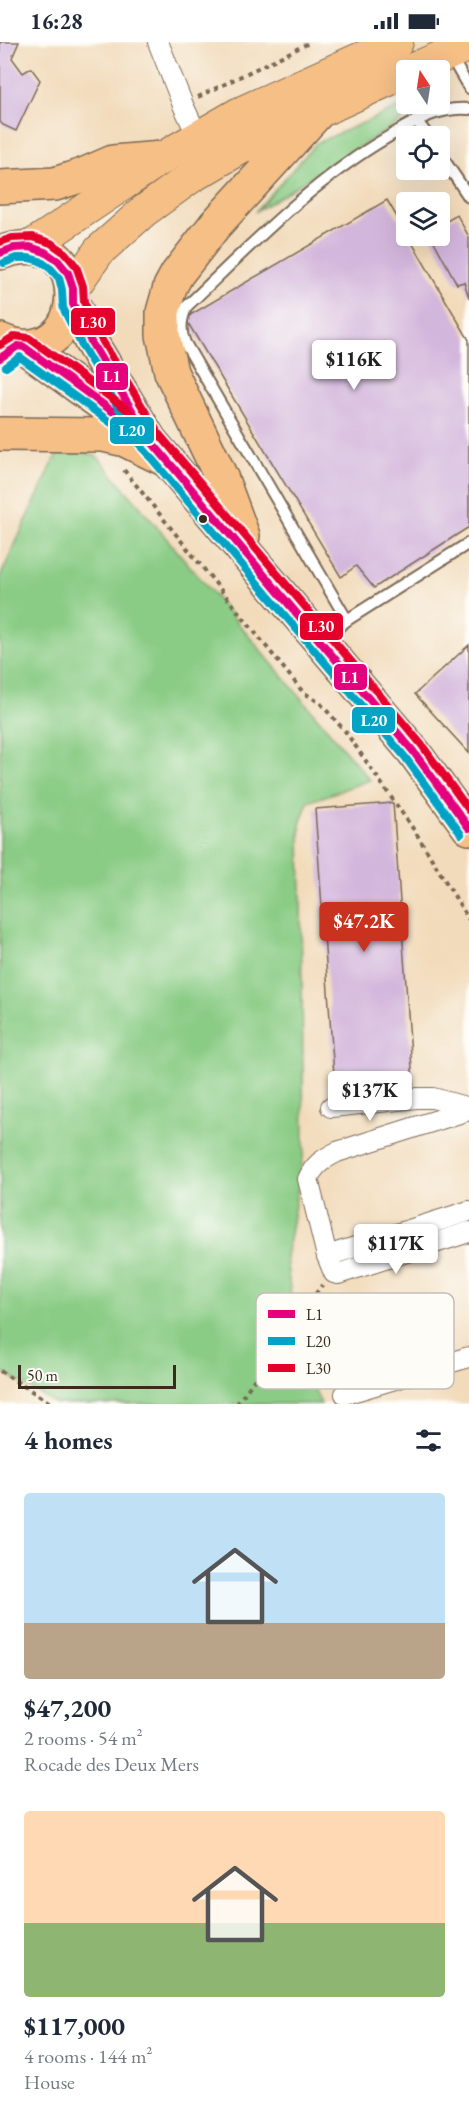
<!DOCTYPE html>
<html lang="en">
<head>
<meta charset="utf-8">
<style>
	body { margin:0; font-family:"EB Garamond",serif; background:#f6f6f7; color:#1f2937; height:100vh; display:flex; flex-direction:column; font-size:22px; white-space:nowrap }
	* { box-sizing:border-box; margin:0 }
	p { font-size:20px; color:#747a83 }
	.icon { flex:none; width:33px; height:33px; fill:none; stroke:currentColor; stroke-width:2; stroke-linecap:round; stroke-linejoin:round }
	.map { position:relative; height:1362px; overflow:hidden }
	.drawer { display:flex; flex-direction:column; background:#fff; flex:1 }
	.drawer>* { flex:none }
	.needle { width:39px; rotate:348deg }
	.buttons { position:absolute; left:396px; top:18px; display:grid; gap:12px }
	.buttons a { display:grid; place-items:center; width:54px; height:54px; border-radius:6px; background:#fff; box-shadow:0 6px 24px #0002; font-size:30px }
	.scale { position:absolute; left:18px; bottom:15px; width:158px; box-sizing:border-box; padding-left:6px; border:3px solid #3b2a1e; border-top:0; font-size:16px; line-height:21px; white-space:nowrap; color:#3b2a1e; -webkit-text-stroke:4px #fdfcf7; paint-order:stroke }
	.price { position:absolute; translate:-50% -51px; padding:0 14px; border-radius:6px; background:#fff; color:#222; font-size:20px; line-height:39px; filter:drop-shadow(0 2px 3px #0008) }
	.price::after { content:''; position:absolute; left:50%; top:36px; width:18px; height:14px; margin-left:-9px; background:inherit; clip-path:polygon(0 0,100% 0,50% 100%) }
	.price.on { background:#c8321e; color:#fff }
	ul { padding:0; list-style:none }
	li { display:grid; align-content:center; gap:12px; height:318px; padding:0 24px }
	li span { display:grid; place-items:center; height:186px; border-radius:6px; color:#555 }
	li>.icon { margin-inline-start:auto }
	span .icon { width:108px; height:108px; fill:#fffc; stroke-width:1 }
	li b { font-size:26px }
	h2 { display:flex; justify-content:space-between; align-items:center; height:72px; padding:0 24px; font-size:26px }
	.status { display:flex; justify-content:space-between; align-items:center; height:42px; padding:0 30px; background:#fff; direction:ltr }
	.status svg { height:16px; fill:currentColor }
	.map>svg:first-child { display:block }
	.green { fill:#8acc85; stroke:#627b52; stroke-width:1.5 }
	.building { fill:#d3b6dc }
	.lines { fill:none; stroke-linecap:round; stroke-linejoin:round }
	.lane-casing { stroke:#7b6855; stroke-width:14 }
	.street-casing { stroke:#7b6855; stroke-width:22 }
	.primary-casing { stroke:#7b6855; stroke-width:34 }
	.highway-casing { stroke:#7b6855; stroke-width:36 }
	.path { stroke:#7b6855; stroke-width:4; stroke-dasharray:4.5 4.5; stroke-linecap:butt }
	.lane { stroke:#fff; stroke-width:10 }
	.street { stroke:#fff; stroke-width:20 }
	.primary { stroke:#f5bf86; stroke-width:32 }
	.highway { stroke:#f5bf86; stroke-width:33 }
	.bus-1-casing { stroke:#fdfcf7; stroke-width:12 }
	.bus-2-casing { stroke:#fdfcf7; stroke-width:12 }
	.bus-3-casing { stroke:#fdfcf7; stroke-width:12 }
	.bus-1 { stroke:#e5007d; stroke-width:8 }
	.bus-2 { stroke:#03a3c5; stroke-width:8 }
	.bus-3 { stroke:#e4002b; stroke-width:8 }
	.bus-dot { fill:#3b2a1e; stroke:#fdfcf7; stroke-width:2 }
	.key { fill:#fdfcf7; stroke:#c3bdb6; stroke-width:1.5 }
	.key-label { font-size:16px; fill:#3b2a1e }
	.line-badge { stroke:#fdfcf7; stroke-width:2 }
	.badge-label { font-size:16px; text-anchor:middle; font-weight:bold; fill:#fff }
</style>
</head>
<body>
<div class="status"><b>16:28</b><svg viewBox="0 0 49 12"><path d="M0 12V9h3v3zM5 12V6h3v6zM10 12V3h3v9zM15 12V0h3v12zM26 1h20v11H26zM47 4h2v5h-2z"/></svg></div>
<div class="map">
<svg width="469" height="1362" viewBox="0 0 469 1362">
	<rect width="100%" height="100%" fill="#fdfcf7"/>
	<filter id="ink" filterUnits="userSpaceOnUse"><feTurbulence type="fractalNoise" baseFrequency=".0167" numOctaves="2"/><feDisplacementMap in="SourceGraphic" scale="12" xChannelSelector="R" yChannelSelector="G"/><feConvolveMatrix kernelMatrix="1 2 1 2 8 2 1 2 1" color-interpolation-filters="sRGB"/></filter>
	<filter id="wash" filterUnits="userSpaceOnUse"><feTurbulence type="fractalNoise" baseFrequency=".008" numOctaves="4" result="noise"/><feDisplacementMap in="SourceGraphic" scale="24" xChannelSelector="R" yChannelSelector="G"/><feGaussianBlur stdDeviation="1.35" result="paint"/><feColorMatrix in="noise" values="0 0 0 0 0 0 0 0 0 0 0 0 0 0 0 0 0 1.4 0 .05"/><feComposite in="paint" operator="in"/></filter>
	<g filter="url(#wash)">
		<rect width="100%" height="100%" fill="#f2dbbb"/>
		<g class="green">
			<path d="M 407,62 L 429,62 L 255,170 L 316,101 Z"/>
			<path d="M 89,411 L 98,415 L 370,738 L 308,760 L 300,782 L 304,1109 L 286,1215 L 298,1310 L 321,1362 L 56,1362 L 0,1328 L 0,535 L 57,412 Z"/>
		</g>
		<g id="blocks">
			<g class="building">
				<path d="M 0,0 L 19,0 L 12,16 L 23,31 L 31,26 L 40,38 L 16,89 L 3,83 L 0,80 Z"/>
				<path d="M 387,158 L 469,298 L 469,485 L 374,546 L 356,524 L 341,535 L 185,276 Z"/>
				<path d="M 457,173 L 469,195 L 469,256 L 464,240 L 457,242 L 431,194 L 440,194 L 440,183 Z"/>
				<path d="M 469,603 L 469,711 L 415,652 Z"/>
				<path d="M 393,761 L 414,1055 L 336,1061 L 315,767 Z"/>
			</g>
		</g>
	</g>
	<g filter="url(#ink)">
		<use href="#blocks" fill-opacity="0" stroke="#7b6855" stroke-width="1.5"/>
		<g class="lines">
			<defs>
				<g id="lane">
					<path d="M 451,15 L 469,46"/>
					<path d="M 416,78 L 428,94"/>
					<path d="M 440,112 L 469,155"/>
					<path d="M 347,578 L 185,301 C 179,288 181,276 187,264 C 251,203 311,140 388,95 C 413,80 439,64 469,67"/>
					<path d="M 322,598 L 347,578 L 469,501"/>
				</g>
				<g id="street">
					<path d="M 158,0 L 183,63 L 198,95"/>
					<path d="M 331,1065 L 417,1056 L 433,1056 L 469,1066"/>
					<path d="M 469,1068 L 337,1110 C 323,1117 314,1123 308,1137 L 327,1214 L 334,1231 L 338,1232 L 469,1190"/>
					<path d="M 327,1214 L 469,1169"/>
					<path d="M 345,1352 L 469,1315"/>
				</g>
				<g id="primary">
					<path d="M 411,28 L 469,3"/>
					<path d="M 30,205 L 162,116 L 238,72 L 397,0"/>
					<path d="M 73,246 L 99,209 L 144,169 L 191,135 L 248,102 L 406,30"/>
				</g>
				<g id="highway">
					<path d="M 0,145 L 55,142 L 83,133 L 113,120 L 162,116"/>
					<path d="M 0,211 C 99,174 92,337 0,298"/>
					<path d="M 73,262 L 91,300 L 150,398 L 413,709 L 469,786"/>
					<path d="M 24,305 L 137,388"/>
					<path d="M 0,392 L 103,393 L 125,398 L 164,417"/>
					<path d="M 243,494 L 221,435 L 171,330 L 163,293 L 163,270 L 170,245 L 177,232 L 215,183 L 320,68"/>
				</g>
			</defs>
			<use href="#lane" class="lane-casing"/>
			<use href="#street" class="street-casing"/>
			<use href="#primary" class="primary-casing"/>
			<use href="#highway" class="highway-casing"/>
			<g class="path">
				<path d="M 198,55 L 311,0"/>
				<path d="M 124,428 L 303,650 L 320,661 L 345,689 L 416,791 L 469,878"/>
				<path d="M 0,1329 L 52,1362"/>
				<path d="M 237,1362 L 322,1243"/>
			</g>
			<use href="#lane" class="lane"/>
			<use href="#street" class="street"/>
			<use href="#primary" class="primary"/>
			<use href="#highway" class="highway"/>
			<defs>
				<g id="bus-1">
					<path d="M 0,211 L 14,206 L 30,205 L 45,210 L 58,219 L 68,231 L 73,246 L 73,262 L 91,300 L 150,398 L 413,709 L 469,786"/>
					<path d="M 0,316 L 18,304 L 24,305 L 123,377"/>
				</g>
				<g id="bus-2">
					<path d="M 4,221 L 16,216 L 29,216 L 40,219 L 51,227 L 59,236 L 62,248 L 63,266 L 82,304 L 141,404 L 405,715 L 461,792"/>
					<path d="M 6,325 L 20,315 L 117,385"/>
				</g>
				<g id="bus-3">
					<path d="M 0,200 L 12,196 L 33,195 L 51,201 L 65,211 L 76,224 L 83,244 L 84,260 L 100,295 L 159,392 L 421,702 L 469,768"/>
					<path d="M 0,303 L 15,294 L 29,296 L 129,369"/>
				</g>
			</defs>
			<use href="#bus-1" class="bus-1-casing"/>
			<use href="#bus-2" class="bus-2-casing"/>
			<use href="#bus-3" class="bus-3-casing"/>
			<use href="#bus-1" class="bus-1"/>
			<use href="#bus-2" class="bus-2"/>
			<use href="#bus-3" class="bus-3"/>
		</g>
	</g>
	<circle class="bus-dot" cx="203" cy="477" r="5"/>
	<rect x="256" y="1251" width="198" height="96" rx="9" class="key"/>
	<rect x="268" y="1268" width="27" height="8" fill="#e5007d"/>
	<rect x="268" y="1295" width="27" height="8" fill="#03a3c5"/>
	<rect x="268" y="1322" width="27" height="8" fill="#e4002b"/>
	<g class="key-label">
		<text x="306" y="1278">L1</text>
		<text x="306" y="1305">L20</text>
		<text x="306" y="1332">L30</text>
	</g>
	<g class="line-badge">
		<rect x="70" y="265" width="46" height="29" rx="6" fill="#e4002b"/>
		<rect x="95" y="320" width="34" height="29" rx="6" fill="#e5007d"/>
		<rect x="109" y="374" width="46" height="29" rx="6" fill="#03a3c5"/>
		<rect x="299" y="570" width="45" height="29" rx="6" fill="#e4002b"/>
		<rect x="333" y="621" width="35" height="28" rx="6" fill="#e5007d"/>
		<rect x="351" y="664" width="45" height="28" rx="6" fill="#03a3c5"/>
	</g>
	<g class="badge-label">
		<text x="93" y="286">L30</text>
		<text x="112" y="340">L1</text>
		<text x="132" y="394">L20</text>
		<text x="321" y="590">L30</text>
		<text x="350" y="641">L1</text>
		<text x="374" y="684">L20</text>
	</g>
</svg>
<div class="buttons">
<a><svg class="needle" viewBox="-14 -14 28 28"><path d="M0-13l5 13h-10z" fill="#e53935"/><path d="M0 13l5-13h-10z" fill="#747a83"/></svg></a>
<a><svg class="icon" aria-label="locate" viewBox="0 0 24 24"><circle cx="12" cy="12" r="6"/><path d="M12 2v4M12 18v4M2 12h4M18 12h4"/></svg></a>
<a><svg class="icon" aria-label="layers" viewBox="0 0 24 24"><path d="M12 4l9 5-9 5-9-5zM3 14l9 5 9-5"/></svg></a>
</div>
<div class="scale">50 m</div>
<b class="price" style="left:354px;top:349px">$116K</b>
<b class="price on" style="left:364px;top:911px">$47.2K</b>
<b class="price" style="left:370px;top:1080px">$137K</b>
<b class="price" style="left:396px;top:1233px">$117K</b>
</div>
<section class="drawer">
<h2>4 homes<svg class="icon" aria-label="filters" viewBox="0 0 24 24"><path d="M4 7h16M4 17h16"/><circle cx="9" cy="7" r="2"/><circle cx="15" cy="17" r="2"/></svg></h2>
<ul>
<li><span style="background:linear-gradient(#bfe0f5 70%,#b9a48a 0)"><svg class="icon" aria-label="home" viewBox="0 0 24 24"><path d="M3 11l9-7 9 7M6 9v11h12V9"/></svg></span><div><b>$47,200</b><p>2 rooms · 54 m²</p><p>Rocade des Deux Mers</p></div></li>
<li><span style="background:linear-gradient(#ffd9b3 60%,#8fb573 0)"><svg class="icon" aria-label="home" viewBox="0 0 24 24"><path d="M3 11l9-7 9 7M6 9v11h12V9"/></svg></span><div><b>$117,000</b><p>4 rooms · 144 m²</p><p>House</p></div></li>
</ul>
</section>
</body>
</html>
